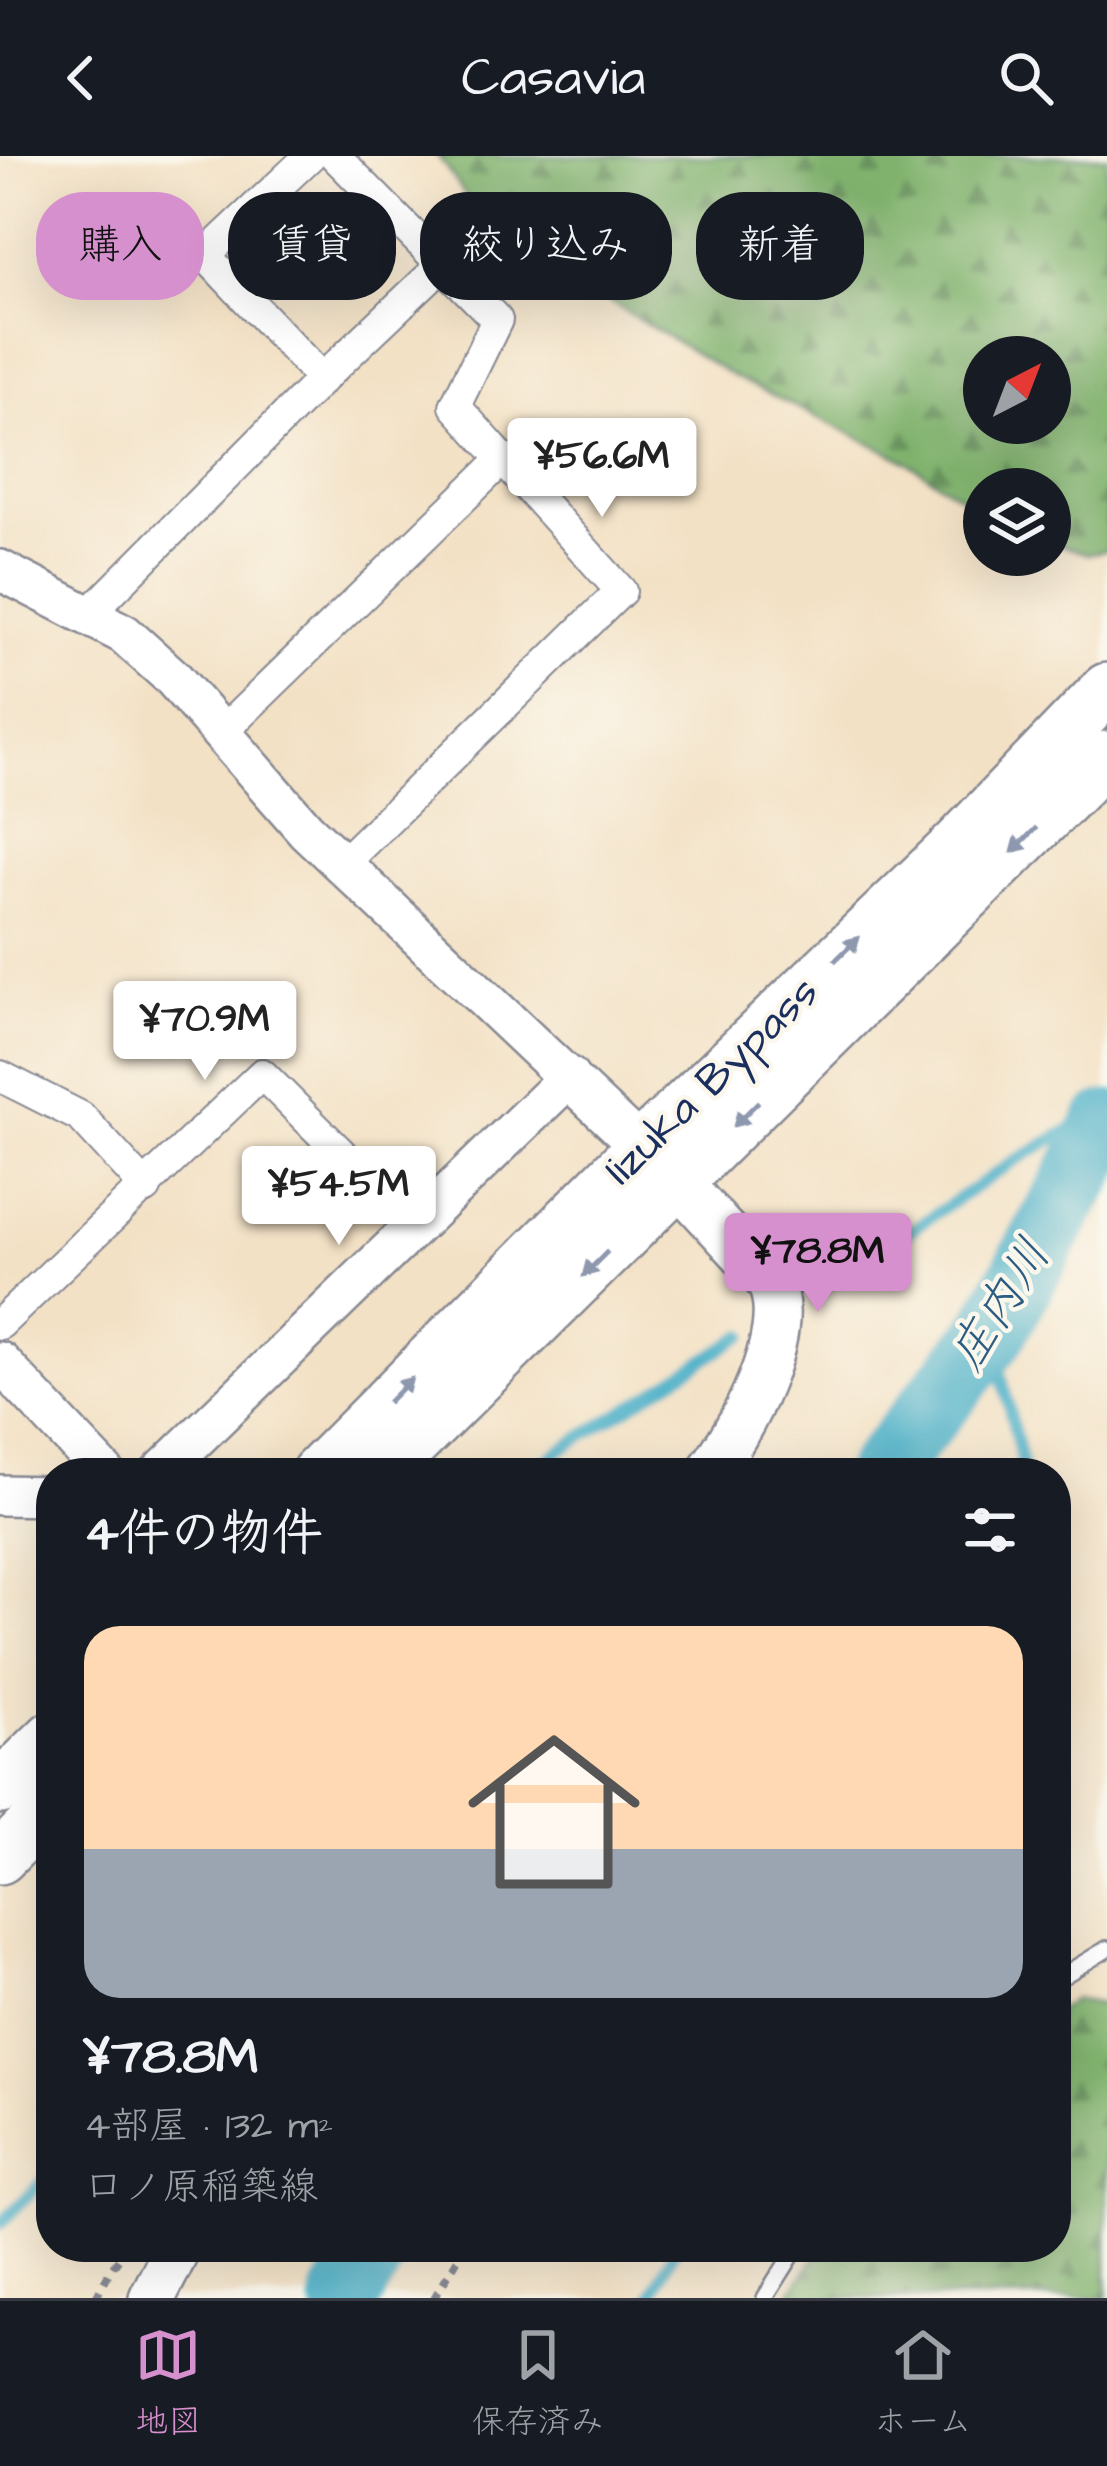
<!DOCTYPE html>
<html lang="ja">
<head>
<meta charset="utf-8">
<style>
	body { margin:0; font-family:"Architects Daughter","Klee One",sans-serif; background:#242831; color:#f1f3f6; height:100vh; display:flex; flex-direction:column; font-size:45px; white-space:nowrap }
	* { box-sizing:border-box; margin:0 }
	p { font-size:39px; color:#9ea1a6 }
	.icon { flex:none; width:66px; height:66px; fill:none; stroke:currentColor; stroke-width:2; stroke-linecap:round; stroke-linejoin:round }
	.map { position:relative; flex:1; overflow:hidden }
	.sheet { position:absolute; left:36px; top:1302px; width:1035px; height:804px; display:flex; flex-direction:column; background:#171b24; border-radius:48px; box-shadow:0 12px 48px #0002 }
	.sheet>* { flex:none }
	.hud { position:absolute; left:36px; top:36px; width:1035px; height:108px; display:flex; gap:24px }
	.needle { width:78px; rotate:42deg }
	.buttons { position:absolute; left:963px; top:180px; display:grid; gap:24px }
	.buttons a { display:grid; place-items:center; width:108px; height:108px; border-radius:50%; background:#171b24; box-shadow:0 12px 48px #0002; font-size:60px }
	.price { position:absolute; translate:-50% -102px; padding:0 27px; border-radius:12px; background:#fff; color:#222; font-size:39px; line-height:78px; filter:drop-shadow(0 3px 6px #0008) }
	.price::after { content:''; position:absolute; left:50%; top:72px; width:36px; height:27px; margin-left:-18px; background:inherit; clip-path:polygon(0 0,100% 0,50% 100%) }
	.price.active { background:#d690ce; color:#111 }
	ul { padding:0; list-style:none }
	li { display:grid; align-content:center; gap:24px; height:636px; padding:0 48px }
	li span { display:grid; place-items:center; height:372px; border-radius:36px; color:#555 }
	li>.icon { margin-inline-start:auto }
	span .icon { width:216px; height:216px; fill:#fffc; stroke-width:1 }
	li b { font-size:51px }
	h2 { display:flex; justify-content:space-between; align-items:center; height:144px; padding:0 48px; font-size:51px }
	.tag { padding:0 42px; border-radius:48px; background:#171b24; box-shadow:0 12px 48px #0002; font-size:42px; line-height:108px }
	.tag.active { background:#d690ce; color:#111 }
	header { display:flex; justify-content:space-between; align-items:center; height:156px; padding:0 48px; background:#171b24; font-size:54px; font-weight:600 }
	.tabs { display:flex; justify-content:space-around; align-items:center; height:168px; border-top:3px solid #363941; background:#171b24; font-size:33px; color:#9ea1a6 }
	.tabs a { display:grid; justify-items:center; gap:6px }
	.tabs .active { color:#d690ce }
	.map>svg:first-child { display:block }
	.forest { fill:url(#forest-firs); stroke:#4e7066; stroke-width:3; fill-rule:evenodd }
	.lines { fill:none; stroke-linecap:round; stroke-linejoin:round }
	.stream { stroke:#48afc7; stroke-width:12 }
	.river { stroke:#48afc7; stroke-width:69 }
	.service-casing { stroke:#878892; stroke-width:20 }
	.minor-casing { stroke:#878892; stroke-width:34 }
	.tertiary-casing { stroke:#878892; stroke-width:44 }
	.secondary-casing { stroke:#878892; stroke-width:50 }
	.trunk-casing { stroke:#878892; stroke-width:56 }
	.path { stroke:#878892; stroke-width:8; stroke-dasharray:9 9; stroke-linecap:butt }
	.service { stroke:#fff; stroke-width:15 }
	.minor { stroke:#fff; stroke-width:30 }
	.tertiary { stroke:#fff; stroke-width:39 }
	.secondary { stroke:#fff; stroke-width:45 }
	.trunk { stroke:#fff; stroke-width:51 }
	.oneway { fill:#8d97ae }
	.labels { text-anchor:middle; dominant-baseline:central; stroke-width:9; stroke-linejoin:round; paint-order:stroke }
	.street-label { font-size:45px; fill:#1b2f5e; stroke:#fbf7ec }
	.water-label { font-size:48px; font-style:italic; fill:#2b5c83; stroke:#fbf7ec }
</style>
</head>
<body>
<header><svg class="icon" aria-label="back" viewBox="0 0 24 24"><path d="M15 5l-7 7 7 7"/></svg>Casavia<svg class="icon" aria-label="search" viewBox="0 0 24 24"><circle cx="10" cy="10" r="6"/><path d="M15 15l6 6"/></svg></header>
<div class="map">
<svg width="1107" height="2142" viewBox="0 0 1107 2142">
	<defs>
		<pattern id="forest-firs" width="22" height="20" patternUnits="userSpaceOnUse" patternTransform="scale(3)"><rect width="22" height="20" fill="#80b26d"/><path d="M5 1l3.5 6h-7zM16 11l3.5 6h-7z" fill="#68915d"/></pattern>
	</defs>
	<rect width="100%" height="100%" fill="#fbf7ec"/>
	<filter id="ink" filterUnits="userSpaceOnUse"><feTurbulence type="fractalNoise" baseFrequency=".00833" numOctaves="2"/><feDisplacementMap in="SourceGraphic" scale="24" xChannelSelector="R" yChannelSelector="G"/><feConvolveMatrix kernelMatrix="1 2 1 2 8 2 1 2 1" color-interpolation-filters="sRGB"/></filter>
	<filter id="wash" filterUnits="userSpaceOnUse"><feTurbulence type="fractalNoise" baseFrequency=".004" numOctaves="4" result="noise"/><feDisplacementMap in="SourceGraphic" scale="48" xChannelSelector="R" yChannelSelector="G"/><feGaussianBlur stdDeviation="2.7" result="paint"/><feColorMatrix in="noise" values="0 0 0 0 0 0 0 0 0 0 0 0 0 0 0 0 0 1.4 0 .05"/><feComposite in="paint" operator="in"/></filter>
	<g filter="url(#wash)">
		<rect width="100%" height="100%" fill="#f3e1c5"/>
		<g class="forest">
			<path d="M 438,0 L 1107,0 L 1107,394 L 1088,398 L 1050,386 L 1050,333 L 984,333 L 984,356 L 903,303 L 732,220 L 525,94 L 466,40 ZM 984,201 L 1050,201 L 1050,267 L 984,267 Z"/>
			<path d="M 1073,1843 L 1107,1849 L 1107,2142 L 786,2142 L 823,2091 L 1056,2091 L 1056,1856 Z"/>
		</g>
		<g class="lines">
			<g class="stream">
				<path d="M 814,1139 L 1013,1006 L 1107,952"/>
				<path d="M 992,1178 L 1024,1317"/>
				<path d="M 528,1317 L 557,1296 L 744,1179"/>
				<path d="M 1056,1459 L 1056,1553"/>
				<path d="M 0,2068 L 51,2017"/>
				<path d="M 651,2142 L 676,2091"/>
			</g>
			<g class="river">
				<path d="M 879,1317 L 992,1178 L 1107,969"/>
				<path d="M 345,2142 L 376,2091"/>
			</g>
		</g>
	</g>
	<g filter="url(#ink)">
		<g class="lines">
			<defs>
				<g id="service">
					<path d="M 1056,1824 L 1107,1793"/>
					<path d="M 765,2142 L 797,2091"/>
				</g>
				<g id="minor">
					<path d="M 335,0 L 497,164 L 455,250 L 621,435 L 342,708"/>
					<path d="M 322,223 L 442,109"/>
					<path d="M 88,459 L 322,223 L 205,99 L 310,0"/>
					<path d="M 221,577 L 503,303"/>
					<path d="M 0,920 L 81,961 L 146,1032"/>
					<path d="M 0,1168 L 262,918 L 415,1071"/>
				</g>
				<g id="tertiary">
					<path d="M 0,414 L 124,478 L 173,522 L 306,674 L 660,1009"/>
					<path d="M 0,1206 L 105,1317"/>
					<path d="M 160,1317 L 569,921"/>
					<path d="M 0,1339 L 51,1340"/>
				</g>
				<g id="secondary">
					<path d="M 678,1026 C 701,1051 724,1076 747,1101 C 754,1110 766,1119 771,1129 C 793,1179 740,1277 709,1317"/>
					<path d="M 152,2142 L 178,2091"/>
				</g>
				<g id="trunk">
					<path d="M 317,1317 L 642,991 L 958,688 L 1107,533"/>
					<path d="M 383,1317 L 1107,601"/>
					<path d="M 0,1632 L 51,1582"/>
					<path d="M 0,1702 L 51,1651"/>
				</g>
			</defs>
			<use href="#service" class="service-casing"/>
			<use href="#minor" class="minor-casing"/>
			<use href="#tertiary" class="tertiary-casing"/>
			<use href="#secondary" class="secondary-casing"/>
			<use href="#trunk" class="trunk-casing"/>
			<g class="path">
				<path d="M 96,2142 L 111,2113 L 127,2091"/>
				<path d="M 434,2142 L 465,2091"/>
			</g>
			<use href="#service" class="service"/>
			<use href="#minor" class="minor"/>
			<use href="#tertiary" class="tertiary"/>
			<use href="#secondary" class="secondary"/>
			<use href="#trunk" class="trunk"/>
		</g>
		<defs><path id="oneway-solid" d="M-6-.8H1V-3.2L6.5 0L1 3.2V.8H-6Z" transform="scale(3)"/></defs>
		<g class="oneway">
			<use href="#oneway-solid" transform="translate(1024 684) rotate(135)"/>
			<use href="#oneway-solid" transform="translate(847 793) rotate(-44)"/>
			<use href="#oneway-solid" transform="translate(746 958) rotate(135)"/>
			<use href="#oneway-solid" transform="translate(595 1108) rotate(135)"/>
			<use href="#oneway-solid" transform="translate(400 1234) rotate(-45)"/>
		</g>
	</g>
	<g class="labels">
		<g class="street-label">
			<text transform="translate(712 925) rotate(-44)">Iizuka Bypass</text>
		</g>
		<g class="water-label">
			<text transform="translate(1001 1149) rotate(-58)">庄内川</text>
		</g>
	</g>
</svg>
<div class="buttons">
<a><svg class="needle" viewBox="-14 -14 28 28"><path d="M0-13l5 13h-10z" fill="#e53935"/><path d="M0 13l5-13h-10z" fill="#9ea1a6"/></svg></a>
<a><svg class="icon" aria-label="layers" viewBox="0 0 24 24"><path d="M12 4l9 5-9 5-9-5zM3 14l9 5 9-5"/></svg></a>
</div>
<b class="price" style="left:602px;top:364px">¥56.6M</b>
<b class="price" style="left:205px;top:927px">¥70.9M</b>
<b class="price" style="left:339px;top:1092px">¥54.5M</b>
<b class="price active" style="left:818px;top:1159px">¥78.8M</b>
<div class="hud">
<a class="tag active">購入</a>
<a class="tag">賃貸</a>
<a class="tag">絞り込み</a>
<a class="tag">新着</a>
</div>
<section class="sheet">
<h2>4件の物件<svg class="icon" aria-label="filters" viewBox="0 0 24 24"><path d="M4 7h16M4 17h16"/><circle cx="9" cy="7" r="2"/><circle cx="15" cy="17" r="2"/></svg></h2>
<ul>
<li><span style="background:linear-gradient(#ffd9b3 60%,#9aa5b1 0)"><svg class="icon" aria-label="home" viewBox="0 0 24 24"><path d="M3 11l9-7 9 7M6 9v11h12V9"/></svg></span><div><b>¥78.8M</b><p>4部屋 · 132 m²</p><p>口ノ原稲築線</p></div></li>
</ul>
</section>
</div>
<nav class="tabs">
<a class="active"><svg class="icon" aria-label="map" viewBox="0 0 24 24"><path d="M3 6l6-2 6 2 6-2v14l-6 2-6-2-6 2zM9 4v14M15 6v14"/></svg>地図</a>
<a><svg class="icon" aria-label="saved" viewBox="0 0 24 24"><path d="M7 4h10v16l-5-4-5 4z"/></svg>保存済み</a>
<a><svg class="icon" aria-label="home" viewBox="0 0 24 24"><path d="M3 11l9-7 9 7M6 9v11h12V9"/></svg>ホーム</a>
</nav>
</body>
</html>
